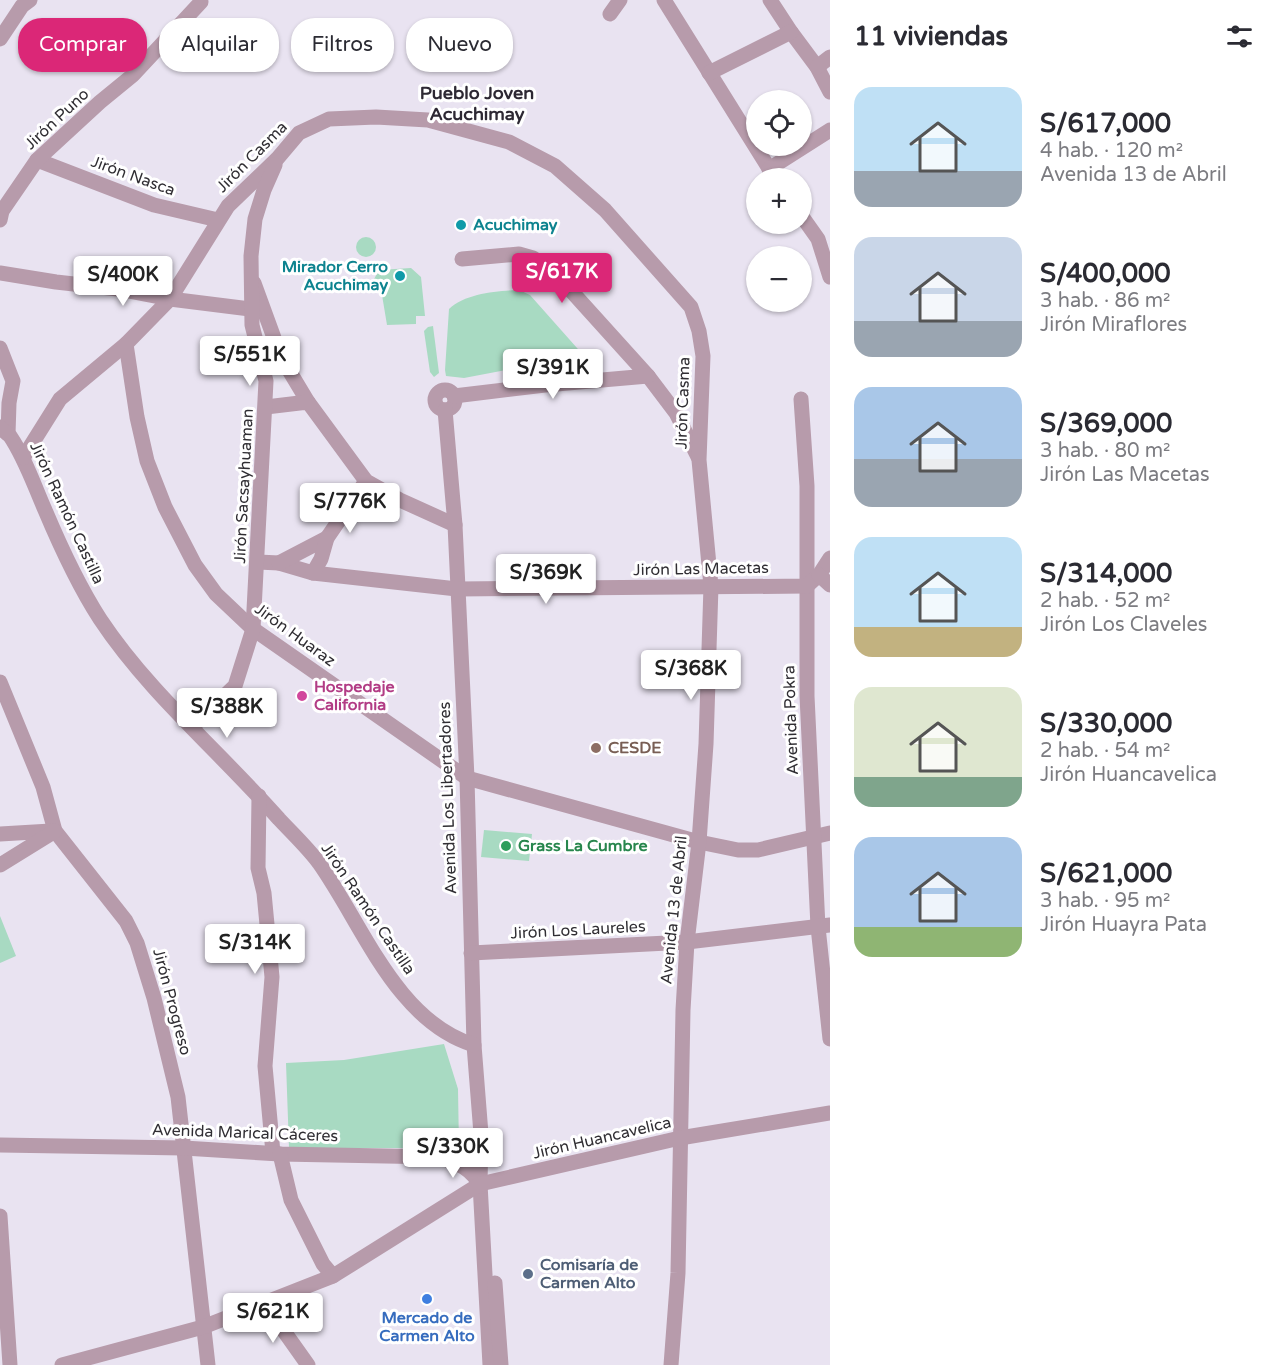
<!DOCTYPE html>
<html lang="es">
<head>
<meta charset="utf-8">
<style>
	body { margin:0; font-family:"Varela Round",sans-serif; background:#f2f2f3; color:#2b2b33; height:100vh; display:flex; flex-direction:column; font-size:22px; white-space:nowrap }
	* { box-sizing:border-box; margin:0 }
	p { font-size:20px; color:#7c7c81 }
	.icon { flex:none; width:33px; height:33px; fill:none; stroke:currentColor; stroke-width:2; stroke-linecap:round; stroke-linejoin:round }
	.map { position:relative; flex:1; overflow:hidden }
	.drawer { display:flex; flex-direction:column; background:#fff; width:450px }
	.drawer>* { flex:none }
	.top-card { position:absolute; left:18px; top:18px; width:570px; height:54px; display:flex; gap:12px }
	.buttons { position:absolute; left:746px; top:90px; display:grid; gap:12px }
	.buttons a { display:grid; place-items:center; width:66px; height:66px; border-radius:50%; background:#fff; box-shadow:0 2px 4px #0004; font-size:30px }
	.price { position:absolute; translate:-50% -51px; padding:0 14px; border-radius:6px; background:#fff; color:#222; font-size:20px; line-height:39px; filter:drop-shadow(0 2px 3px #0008) }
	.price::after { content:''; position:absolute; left:50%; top:36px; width:18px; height:14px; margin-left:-9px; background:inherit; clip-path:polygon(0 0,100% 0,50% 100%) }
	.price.on { background:#db2777; color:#fff }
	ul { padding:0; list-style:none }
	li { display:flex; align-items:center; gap:18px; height:150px; padding:0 24px }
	li span { display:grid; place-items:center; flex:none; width:168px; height:120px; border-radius:18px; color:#555 }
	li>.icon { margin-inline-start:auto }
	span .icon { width:72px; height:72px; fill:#fffc; stroke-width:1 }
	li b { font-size:26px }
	h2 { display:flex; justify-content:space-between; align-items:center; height:72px; padding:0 24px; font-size:26px }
	.pill { padding:0 21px; border-radius:24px; background:#fff; box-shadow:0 2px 4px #0004; font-size:21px; line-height:54px }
	.pill.on { background:#db2777; color:#fff }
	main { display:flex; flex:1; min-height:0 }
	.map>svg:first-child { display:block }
	.green { fill:#a8dac2 }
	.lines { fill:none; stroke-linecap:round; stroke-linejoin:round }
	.minor { stroke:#b79bab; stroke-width:15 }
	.culture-dot { fill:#0f9aa8; stroke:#fff; stroke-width:2 }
	.hotel-dot { fill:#d1479c; stroke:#fff; stroke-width:2 }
	.education-dot { fill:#8d6e63; stroke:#fff; stroke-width:2 }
	.leisure-dot { fill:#2e9e5b; stroke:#fff; stroke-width:2 }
	.service-dot { fill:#5c6f8a; stroke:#fff; stroke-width:2 }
	.shop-dot { fill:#3f7fe0; stroke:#fff; stroke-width:2 }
	.labels { text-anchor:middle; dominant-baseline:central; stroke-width:6; stroke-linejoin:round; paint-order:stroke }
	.street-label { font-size:16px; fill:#302e33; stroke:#fff }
	.culture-label { font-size:16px; font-weight:bold; fill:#0d838f; stroke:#fff; text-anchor:start }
	.hotel-label { font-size:16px; font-weight:bold; fill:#b23c85; stroke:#fff; text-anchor:start }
	.education-label { font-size:16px; font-weight:bold; fill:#785e54; stroke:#fff; text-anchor:start }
	.leisure-label { font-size:16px; font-weight:bold; fill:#27864d; stroke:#fff; text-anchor:start }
	.service-label { font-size:16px; font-weight:bold; fill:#4e5e75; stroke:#fff; text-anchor:start }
	.shop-label { font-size:16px; font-weight:bold; fill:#366cbe; stroke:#fff }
	.neighbourhood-label { font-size:18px; font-weight:bold; fill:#2d2833; stroke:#fff }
</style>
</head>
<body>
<main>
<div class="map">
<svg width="830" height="1365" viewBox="0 0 830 1365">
	<rect width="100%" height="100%" fill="#e9e3f1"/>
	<g class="green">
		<circle cx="366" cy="247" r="10"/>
		<path d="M 411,268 L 421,277 L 425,316 L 416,316 L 416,324 L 387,325 L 381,289 L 373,281 L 379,270 Z"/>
		<path d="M 519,290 L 530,295 L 585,357 L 574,357 L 464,378 L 446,376 L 445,370 L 449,309 C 466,293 497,291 519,290 Z"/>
		<path d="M 433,326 L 439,373 L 434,377 L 430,372 L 424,331 L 428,327 Z"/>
		<path d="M 484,830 L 532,834 L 529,861 L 481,857 Z"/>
		<path d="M 0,916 L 16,956 L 0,963 Z"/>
		<path d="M 444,1044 L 458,1089 L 459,1148 L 289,1148 L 286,1063 L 344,1060 Z"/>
	</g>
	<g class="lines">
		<g class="minor">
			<path d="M 664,0 L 775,178"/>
			<path d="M 770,0 L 791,32 L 817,67 L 830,92"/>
			<path d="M 610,14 L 620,0"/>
			<path d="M 0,39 L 22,6 L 30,0"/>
			<path d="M 817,67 L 830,57"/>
			<path d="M 709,73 L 791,32"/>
			<path d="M 37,160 L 154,205 L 218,220"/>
			<path d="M 769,169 L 830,130"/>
			<path d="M 801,215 L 818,239 L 830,277"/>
			<path d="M 0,220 L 2,211 L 37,160 L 100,102 L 133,75 L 201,2"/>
			<path d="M 462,259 L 519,254 L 533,258 L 555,273 L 648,376 L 676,413 L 698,457"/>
			<path d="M 0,273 L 56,282 L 118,289 L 170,299 L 250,309"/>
			<path d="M 254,283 L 281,357 L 308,402"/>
			<path d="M 126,344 L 137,417 L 147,461 L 165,507 L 195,565 L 216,594 L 253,629 L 467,778 L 699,842 L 738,850 L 758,850 L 830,833"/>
			<path d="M 0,348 L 13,381 L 9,403 L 8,434"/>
			<circle cx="445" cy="400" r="10"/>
			<path d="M 454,396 L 545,385 L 648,376"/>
			<path d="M 801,399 L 807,486 L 807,696 L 818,927 L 830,1039"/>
			<path d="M 266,407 L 308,402 L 366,481 L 400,500 L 455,525"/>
			<path d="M 445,410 L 455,525 L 467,778 L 474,1045 L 481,1134 L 480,1184 L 490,1365"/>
			<path d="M 0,427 C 3,431 7,433 10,436 C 25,458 34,485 45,510 C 61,548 78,585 100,619 C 149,693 221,753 279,819 C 292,833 307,847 319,863 C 363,925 396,1021 474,1045"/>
			<path d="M 23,458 L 60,399 L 126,344 L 170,299 L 228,206 L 277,159 L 299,133 L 329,119 L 376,117 L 428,120 L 509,142 L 555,166 L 605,210 L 691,307 L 699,331 L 703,356 L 699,460 L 711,586 L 706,744 L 699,842 L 687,942 L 683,1010 L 678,1273 L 671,1365"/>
			<path d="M 258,562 L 279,563 L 313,573 L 457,589 L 807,586 L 819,575 L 830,558"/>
			<path d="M 279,563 L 327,538"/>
			<path d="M 313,573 L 321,559 L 327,538 L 366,481"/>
			<path d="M 819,575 L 830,585"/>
			<path d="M 0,682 L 43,787 L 55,831 L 126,921 L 137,943 L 154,998 L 178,1097 L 208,1365"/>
			<path d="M 192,727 L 235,686 L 253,629 L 266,381 L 252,325 L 251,256 L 255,219 L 264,190 L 275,165"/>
			<path d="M 259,796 L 258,868 L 264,893 L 272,977 L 265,1066 L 273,1153"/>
			<path d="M 0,834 L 51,831"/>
			<path d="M 0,865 L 55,831"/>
			<path d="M 471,953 L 687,942 L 830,925"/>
			<path d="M 0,1145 L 184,1148 L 280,1154 L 438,1157 L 462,1151 L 481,1134"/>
			<path d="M 280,1154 L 291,1200 L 323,1264 L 333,1276"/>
			<path d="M 441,1158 C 459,1163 471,1169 481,1186"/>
			<path d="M 0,1216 L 10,1365"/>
			<path d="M 495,1283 L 501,1365"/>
			<path d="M 264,1303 L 308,1365"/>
			<path d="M 62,1365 L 203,1327 L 333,1276 L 480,1184 L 680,1138 L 830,1113"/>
		</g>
	</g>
	<g class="culture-dot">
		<circle cx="461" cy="225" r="6"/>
		<circle cx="400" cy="276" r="6"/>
	</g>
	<circle class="hotel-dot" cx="302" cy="696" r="6"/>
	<circle class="education-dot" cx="596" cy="748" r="6"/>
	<circle class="leisure-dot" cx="506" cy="846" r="6"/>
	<circle class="service-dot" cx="528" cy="1274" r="6"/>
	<circle class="shop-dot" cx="427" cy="1299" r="6"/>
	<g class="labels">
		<g class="street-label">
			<text transform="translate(57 119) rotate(-43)">Jirón Puno</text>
			<text transform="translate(252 157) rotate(-45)">Jirón Casma</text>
			<text transform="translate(133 176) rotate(20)">Jirón Nasca</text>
			<text transform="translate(683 403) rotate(-88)">Jirón Casma</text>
			<text transform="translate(244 486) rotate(-87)">Jirón Sacsayhuaman</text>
			<text transform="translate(67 513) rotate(65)">Jirón Ramón Castilla</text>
			<text transform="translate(701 569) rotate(-1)">Jirón Las Macetas</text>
			<text transform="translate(295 635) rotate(36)">Jirón Huaraz</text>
			<text transform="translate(791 720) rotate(-92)">Avenida Pokra</text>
			<text transform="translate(448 798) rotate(-92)">Avenida Los Libertadores</text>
			<text transform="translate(368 909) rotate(56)">Jirón Ramón Castilla</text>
			<text transform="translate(674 910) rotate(-84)">Avenida 13 de Abril</text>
			<text transform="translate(578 930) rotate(-3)">Jirón Los Laureles</text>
			<text transform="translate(172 1002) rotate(75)">Jirón Progreso</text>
			<text transform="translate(245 1133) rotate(2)">Avenida Marical Cáceres</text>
			<text transform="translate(602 1138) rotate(-13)">Jirón Huancavelica</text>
		</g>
		<g class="culture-label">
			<text x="473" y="225">Acuchimay</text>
			<text x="388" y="267" text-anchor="end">Mirador Cerro<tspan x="388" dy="18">Acuchimay</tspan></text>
		</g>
		<g class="hotel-label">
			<text x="314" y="687">Hospedaje<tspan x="314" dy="18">California</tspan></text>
		</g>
		<g class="education-label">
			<text x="608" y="748">CESDE</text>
		</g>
		<g class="leisure-label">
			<text x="518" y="846">Grass La Cumbre</text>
		</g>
		<g class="service-label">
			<text x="540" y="1265">Comisaría de<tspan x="540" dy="18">Carmen Alto</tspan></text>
		</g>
		<g class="shop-label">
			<text x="427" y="1318">Mercado de<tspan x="427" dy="18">Carmen Alto</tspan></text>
		</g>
		<g class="neighbourhood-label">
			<text x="477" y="93">Pueblo Joven<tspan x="477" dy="21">Acuchimay</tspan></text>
		</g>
	</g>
</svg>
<div class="buttons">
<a><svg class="icon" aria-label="locate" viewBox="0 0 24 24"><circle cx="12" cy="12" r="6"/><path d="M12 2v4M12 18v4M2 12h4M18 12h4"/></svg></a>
<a>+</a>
<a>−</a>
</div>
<b class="price on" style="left:562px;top:304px">S/617K</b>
<b class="price" style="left:123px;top:307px">S/400K</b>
<b class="price" style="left:250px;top:387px">S/551K</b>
<b class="price" style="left:553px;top:400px">S/391K</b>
<b class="price" style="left:350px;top:534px">S/776K</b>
<b class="price" style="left:546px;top:605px">S/369K</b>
<b class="price" style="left:691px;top:701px">S/368K</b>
<b class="price" style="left:227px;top:739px">S/388K</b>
<b class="price" style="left:255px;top:975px">S/314K</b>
<b class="price" style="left:453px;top:1179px">S/330K</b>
<b class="price" style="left:273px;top:1344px">S/621K</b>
<div class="top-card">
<a class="pill on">Comprar</a>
<a class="pill">Alquilar</a>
<a class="pill">Filtros</a>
<a class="pill">Nuevo</a>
</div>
</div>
<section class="drawer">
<h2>11 viviendas<svg class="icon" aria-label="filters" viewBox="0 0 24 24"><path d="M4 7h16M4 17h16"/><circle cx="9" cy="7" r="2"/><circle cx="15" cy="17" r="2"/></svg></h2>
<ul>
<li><span style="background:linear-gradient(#bfe0f5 70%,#9aa5b1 0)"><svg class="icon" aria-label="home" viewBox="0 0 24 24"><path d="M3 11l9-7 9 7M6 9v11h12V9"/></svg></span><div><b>S/617,000</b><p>4 hab. · 120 m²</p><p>Avenida 13 de Abril</p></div></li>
<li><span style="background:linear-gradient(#c9d6e8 70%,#9aa5b1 0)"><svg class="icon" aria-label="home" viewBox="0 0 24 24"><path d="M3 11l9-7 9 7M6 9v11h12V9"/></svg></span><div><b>S/400,000</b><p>3 hab. · 86 m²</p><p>Jirón Miraflores</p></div></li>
<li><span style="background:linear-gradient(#a9c7e8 60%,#9aa5b1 0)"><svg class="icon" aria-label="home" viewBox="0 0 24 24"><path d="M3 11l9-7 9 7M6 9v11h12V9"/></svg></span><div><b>S/369,000</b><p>3 hab. · 80 m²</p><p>Jirón Las Macetas</p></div></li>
<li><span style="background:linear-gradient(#bfe0f5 75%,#c2b280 0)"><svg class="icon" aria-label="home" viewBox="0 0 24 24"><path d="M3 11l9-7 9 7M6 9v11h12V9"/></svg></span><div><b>S/314,000</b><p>2 hab. · 52 m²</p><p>Jirón Los Claveles</p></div></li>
<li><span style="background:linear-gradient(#dfe7d0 75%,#7fa58c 0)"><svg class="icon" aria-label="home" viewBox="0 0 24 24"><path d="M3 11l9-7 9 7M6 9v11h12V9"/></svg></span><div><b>S/330,000</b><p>2 hab. · 54 m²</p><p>Jirón Huancavelica</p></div></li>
<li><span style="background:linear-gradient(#a9c7e8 75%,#8fb573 0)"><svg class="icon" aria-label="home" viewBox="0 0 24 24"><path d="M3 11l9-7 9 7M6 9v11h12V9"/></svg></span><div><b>S/621,000</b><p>3 hab. · 95 m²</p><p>Jirón Huayra Pata</p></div></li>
</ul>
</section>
</main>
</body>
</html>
